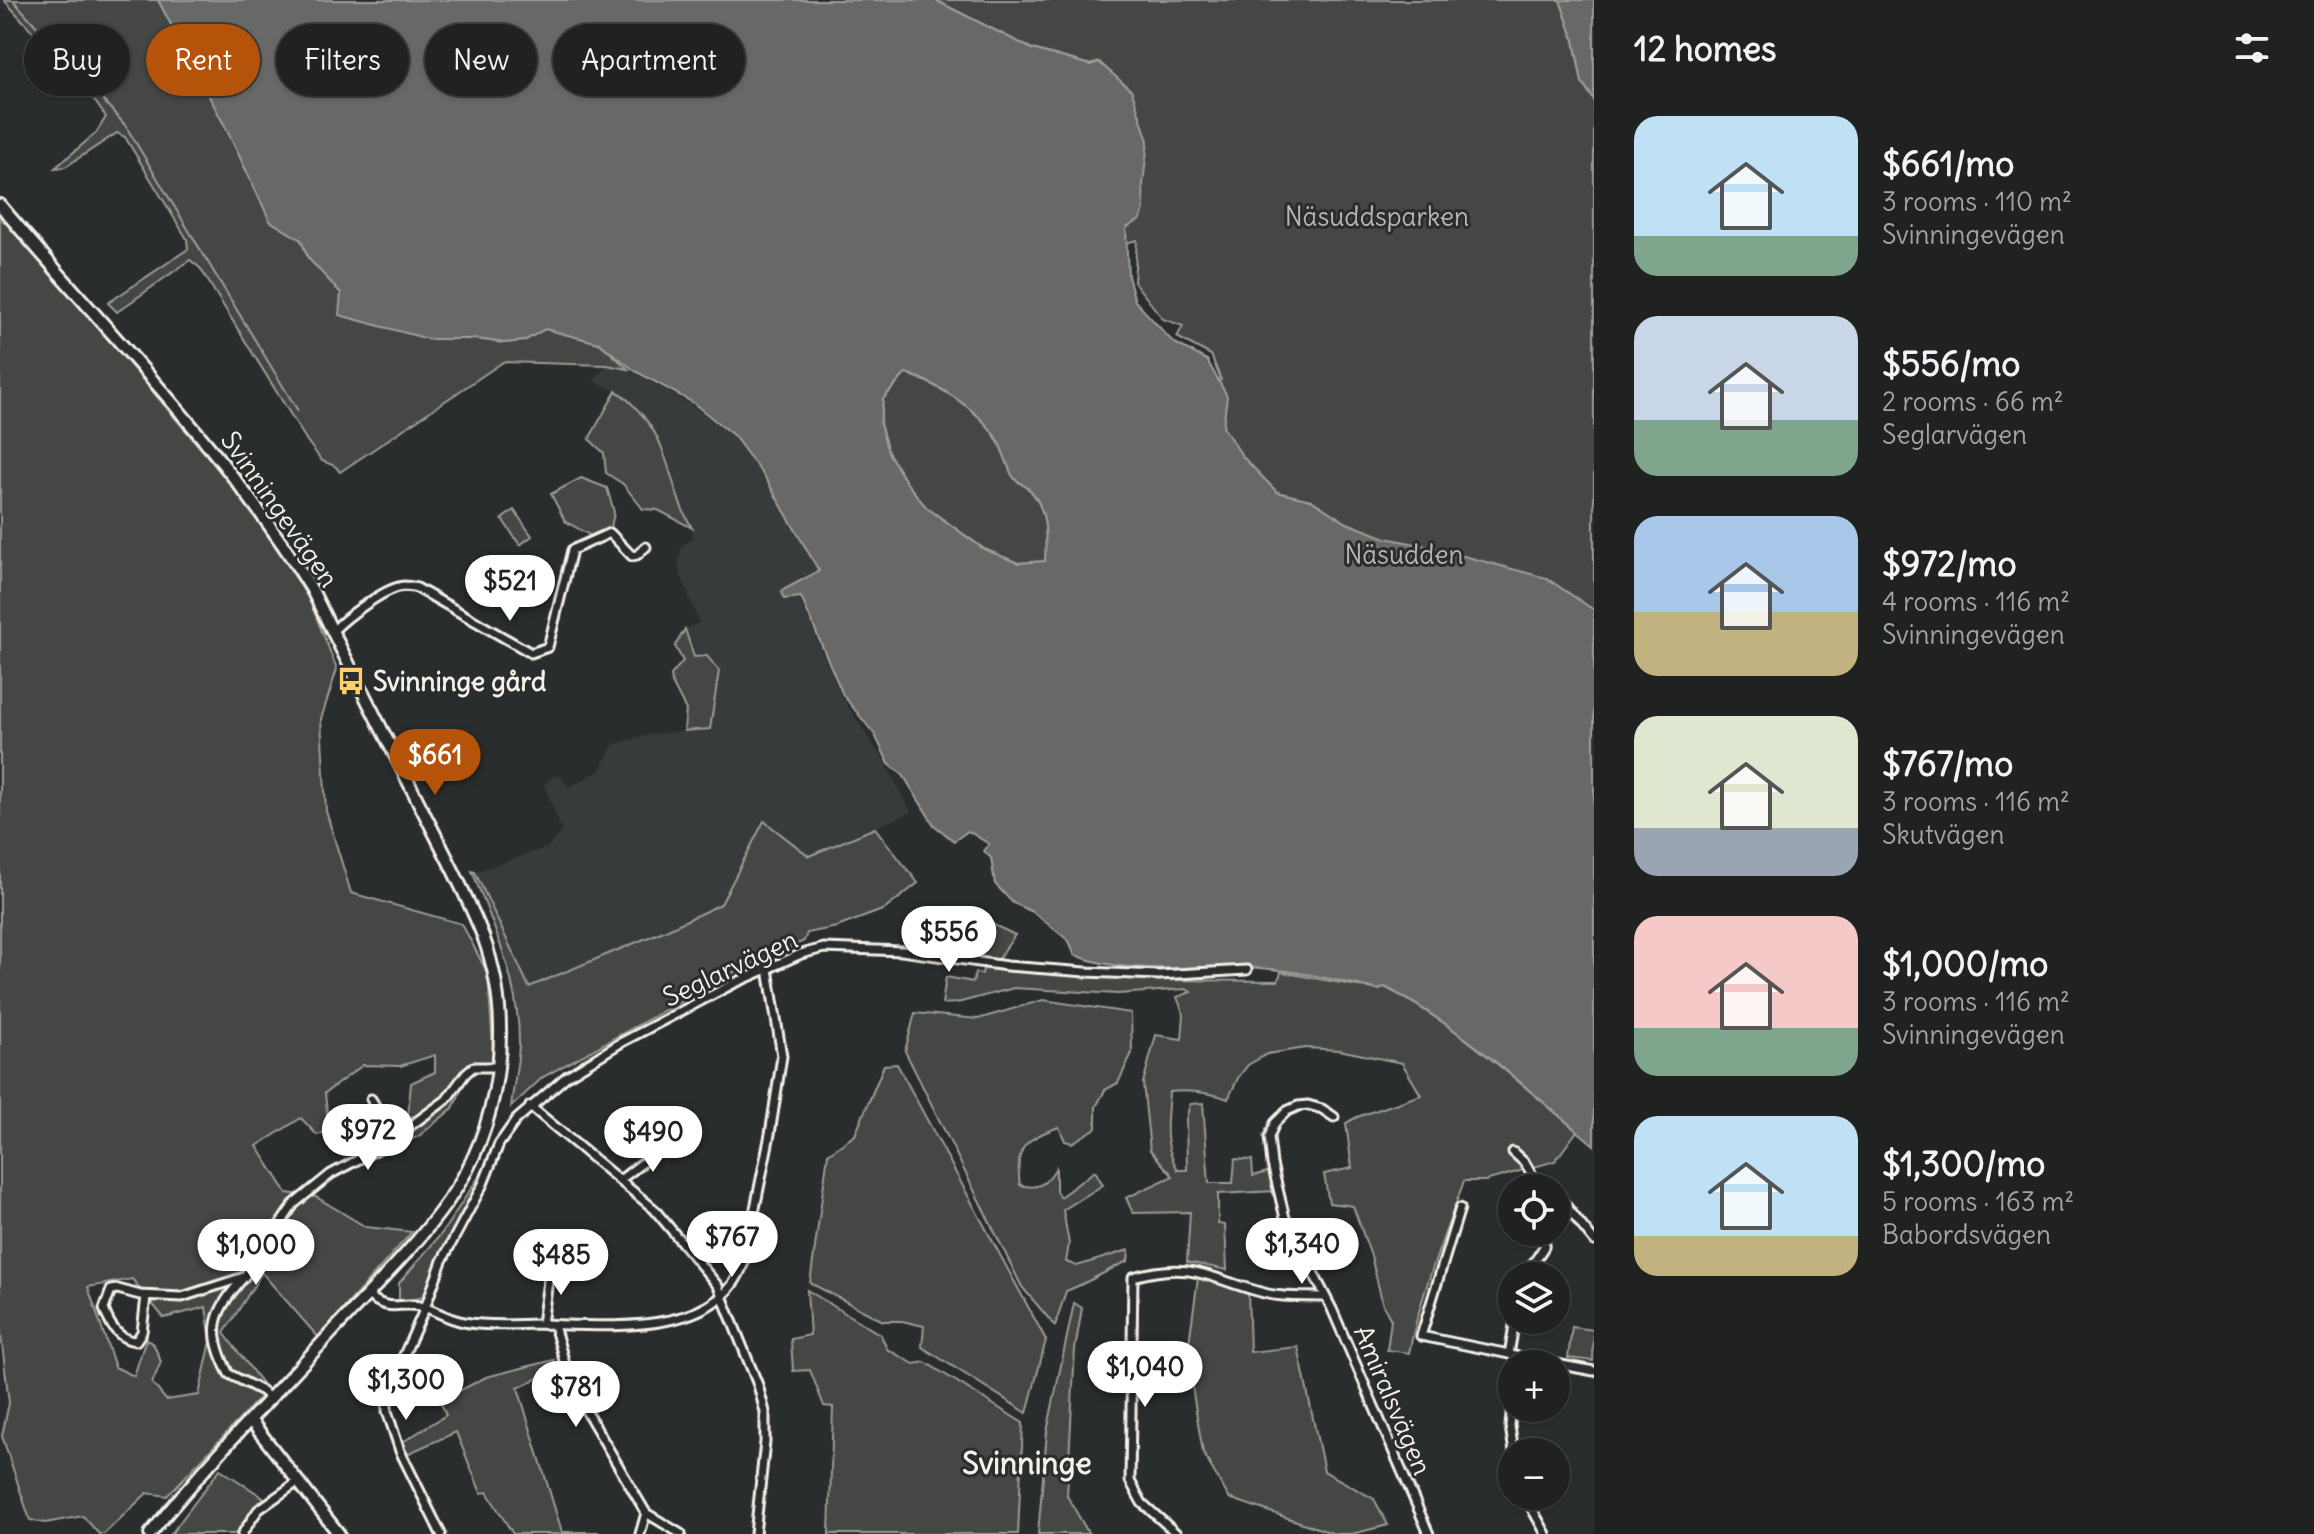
<!DOCTYPE html>
<html lang="en">
<head>
<meta charset="utf-8">
<style>
	body { margin:0; font-family:Delius,sans-serif; background:#2d2f2f; color:#f1f3f6; height:100vh; display:flex; flex-direction:column; font-size:30px; white-space:nowrap }
	* { box-sizing:border-box; margin:0 }
	p { font-size:26px; color:#a2a4a5 }
	.icon { flex:none; width:44px; height:44px; fill:none; stroke:currentColor; stroke-width:2; stroke-linecap:round; stroke-linejoin:round }
	.map { position:relative; flex:1; overflow:hidden }
	.details { display:flex; flex-direction:column; background:#202222; width:720px }
	.details>* { flex:none }
	.banner { position:absolute; left:24px; top:24px; width:760px; height:72px; display:flex; gap:16px }
	.fabs { position:absolute; left:1498px; top:1174px; display:grid; gap:16px }
	.fabs a { display:grid; place-items:center; width:72px; height:72px; border-radius:50%; background:#202222; box-shadow:0 2px 6px #0004,0 0 0 2px #3d3f40; font-size:40px }
	.price { position:absolute; translate:-50% -68px; padding:0 18px; border-radius:28px; background:#fff; color:#222; font-size:26px; line-height:52px; filter:drop-shadow(0 2px 4px #0008) }
	.price::after { content:''; position:absolute; left:50%; top:48px; width:24px; height:18px; margin-left:-12px; background:inherit; clip-path:polygon(0 0,100% 0,50% 100%) }
	.price.on { background:#b45309; color:#fff }
	ul { padding:0; list-style:none }
	li { display:flex; align-items:center; gap:24px; height:200px; padding:0 40px }
	li span { display:grid; place-items:center; flex:none; width:224px; height:160px; border-radius:24px; color:#555 }
	li>.icon { margin-inline-start:auto }
	span .icon { width:96px; height:96px; fill:#fffc; stroke-width:1 }
	li b { font-size:34px }
	h2 { display:flex; justify-content:space-between; align-items:center; height:96px; padding:0 40px; font-size:34px }
	.pill { padding:0 28px; border-radius:36px; background:#202222; box-shadow:0 2px 6px #0004,0 0 0 2px #3d3f40; font-size:28px; line-height:72px }
	.pill.on { background:#b45309; color:#fff }
	main { display:flex; flex:1; min-height:0 }
	.map>svg:first-child { display:block }
	.built { fill:#373a3a }
	.green { fill:#444645; stroke:#9c9c96; stroke-width:2; fill-rule:evenodd }
	.water { fill:#676866; stroke:#9f9f9a; stroke-width:2; fill-rule:evenodd }
	.lines { fill:none; stroke-linecap:round; stroke-linejoin:round }
	.stream { stroke:#9f9f9a; stroke-width:2 }
	.street-casing { stroke:#f4f1e8; stroke-width:13 }
	.secondary-casing { stroke:#f4f1e8; stroke-width:16 }
	.street { stroke:#2a2d2e; stroke-width:7 }
	.secondary { stroke:#2a2d2e; stroke-width:10 }
	.labels { text-anchor:middle; dominant-baseline:central; stroke-width:6; stroke-linejoin:round; paint-order:stroke }
	.park-label { font-size:26px; fill:#b6b5af; stroke:#2a2d2e }
	.street-label { font-size:26px; fill:#f4f1e8; stroke:#2a2d2e }
	.poi-label { font-size:26px; font-weight:bold; fill:#f4f1e8; stroke:#2a2d2e; text-anchor:start }
	.quarter-label { font-size:30px; font-weight:bold; fill:#f4f1e8; stroke:#2a2d2e }
</style>
</head>
<body>
<main>
<div class="map">
<svg width="1594" height="1534" viewBox="0 0 1594 1534">
	<rect width="100%" height="100%" fill="#2a2d2e"/>
	<filter id="ink" filterUnits="userSpaceOnUse"><feTurbulence type="fractalNoise" baseFrequency=".0125" numOctaves="2"/><feDisplacementMap in="SourceGraphic" scale="16" xChannelSelector="R" yChannelSelector="G"/><feConvolveMatrix kernelMatrix="1 2 1 2 8 2 1 2 1" color-interpolation-filters="sRGB"/></filter>
	<g filter="url(#ink)">
		<path class="built" d="M 607,365 L 628,369 L 692,405 L 734,437 L 766,479 L 818,571 L 781,590 L 783,599 L 799,598 L 841,696 L 885,762 L 911,812 L 809,857 L 764,822 L 721,904 L 666,930 L 528,987 L 475,872 L 548,847 L 562,831 L 544,784 L 554,775 L 561,777 L 569,787 L 599,771 L 614,744 L 652,734 L 710,729 L 685,629 L 699,623 L 678,567 L 681,546 L 693,538 L 692,528 L 681,510 L 666,452 L 622,394 L 593,381 Z"/>
		<g class="green">
			<path d="M 4,0 L 158,0 L 226,128 L 270,220 L 301,240 L 308,258 L 341,293 L 428,339 L 477,339 L 504,343 L 524,341 L 545,329 L 600,343 L 628,369 L 607,365 L 503,362 L 340,472 L 335,466 L 322,461 L 307,441 L 200,268 L 190,260 L 117,312 L 108,303 L 188,249 L 187,239 L 125,137 L 117,133 L 65,167 L 55,168 L 96,133 L 106,117 L 91,96 Z"/>
			<path d="M 935,0 L 1560,0 L 1574,40 L 1582,82 L 1594,100 L 1594,943 L 1077,395 L 1221,380 L 1211,355 L 1177,337 L 1183,326 L 1163,319 L 1134,282 L 1137,240 L 1126,243 L 1126,228 L 1144,131 L 1099,62 L 1091,65 L 1032,49 Z"/>
			<path d="M 0,211 L 252,509 L 309,599 L 337,669 L 321,719 L 326,811 L 351,893 L 462,924 L 488,974 L 494,1064 L 470,1071 L 453,1108 L 419,1136 L 400,1145 L 398,1138 L 424,1118 L 408,1116 L 411,1083 L 435,1072 L 435,1055 L 400,1066 L 363,1065 L 325,1093 L 329,1131 L 317,1135 L 301,1118 L 257,1146 L 287,1193 L 316,1197 L 366,1227 L 412,1232 L 318,1337 L 262,1273 L 224,1333 L 267,1390 L 167,1496 L 147,1493 L 104,1534 L 99,1534 L 83,1516 L 45,1523 L 30,1520 L 2,1436 L 9,1403 L 0,1326 ZM 132,1279 L 164,1318 L 206,1307 L 211,1341 L 199,1395 L 166,1400 L 152,1383 L 161,1362 L 154,1345 L 146,1339 L 134,1376 L 115,1367 L 88,1287 Z"/>
			<path d="M 906,373 C 936,384 977,408 995,436 C 1003,448 1006,463 1012,475 C 1016,482 1025,485 1031,491 C 1048,511 1046,536 1046,561 L 1018,563 L 984,549 L 926,507 L 906,482 L 888,452 L 880,424 L 883,399 Z"/>
			<path d="M 616,391 C 624,395 629,401 636,408 C 673,446 667,486 692,528 L 658,510 L 643,509 L 623,484 L 606,473 L 604,453 L 589,439 Z"/>
			<path d="M 581,478 L 607,488 L 614,512 L 611,528 L 591,536 L 565,521 L 551,494 Z"/>
			<path d="M 514,510 L 532,536 L 520,545 L 502,519 Z"/>
			<path d="M 685,629 L 694,657 L 707,656 L 719,671 L 710,729 L 684,731 L 686,710 L 672,683 L 671,675 L 683,661 L 675,646 Z"/>
			<path d="M 764,821 L 809,856 L 875,828 L 918,883 L 885,909 L 837,927 L 807,933 L 804,941 L 740,969 L 543,1077 L 511,1107 C 513,1087 518,1066 519,1045 C 520,983 494,927 472,871 L 475,872 L 529,987 L 666,930 L 721,904 Z"/>
			<path d="M 958,908 L 1015,935 L 997,961 L 929,952 L 929,944 Z"/>
			<path d="M 983,969 L 1152,980 L 1278,981 L 1281,972 L 1379,990 L 1385,987 C 1456,1024 1516,1080 1577,1131 L 1555,1161 L 1485,1181 L 1464,1181 C 1444,1237 1421,1293 1409,1353 L 1387,1350 L 1391,1320 L 1383,1305 L 1371,1256 L 1353,1206 L 1329,1203 L 1324,1174 L 1352,1168 L 1346,1123 L 1357,1117 L 1421,1095 L 1402,1063 L 1339,1050 L 1306,1048 L 1267,1054 L 1248,1065 L 1238,1078 L 1228,1099 C 1209,1092 1189,1090 1169,1092 C 1167,1123 1162,1142 1178,1170 L 1187,1170 L 1186,1119 L 1190,1104 L 1203,1103 L 1209,1183 L 1233,1183 L 1235,1159 L 1252,1160 L 1253,1176 L 1271,1171 L 1276,1191 L 1218,1194 L 1218,1224 L 1225,1225 L 1227,1270 L 1187,1262 L 1190,1212 L 1133,1213 L 1126,1198 L 1173,1176 L 1150,1150 L 1143,1083 L 1156,1035 L 1182,1039 L 1184,1015 L 1177,997 L 1191,992 L 1186,989 L 1118,994 L 1014,988 L 957,1003 L 942,1004 L 946,977 L 973,982 L 975,973 L 982,974 Z"/>
			<path d="M 1043,1000 L 1131,1013 L 1132,1053 L 1118,1083 L 1105,1090 L 1096,1107 L 1096,1128 L 1072,1143 L 1065,1141 L 1059,1127 C 1025,1139 1014,1147 1020,1185 C 1039,1190 1046,1184 1056,1168 L 1056,1191 L 1060,1197 L 1095,1171 L 1103,1185 L 1063,1210 L 1069,1244 L 1066,1262 L 1077,1266 L 1129,1250 L 1128,1261 C 1107,1270 1088,1283 1066,1291 L 1055,1326 L 1022,1287 L 905,1051 L 915,1013 L 978,1019 Z"/>
			<path d="M 897,1064 L 1046,1340 L 1027,1413 L 922,1347 L 924,1326 L 902,1321 L 883,1321 L 810,1283 L 828,1154 L 855,1135 L 884,1065 Z"/>
			<path d="M 478,1178 L 479,1181 L 424,1294 L 419,1298 L 399,1302 L 399,1283 L 442,1233 Z"/>
			<path d="M 1198,1278 L 1248,1291 L 1250,1352 L 1298,1347 L 1324,1471 L 1374,1499 L 1388,1525 L 1352,1534 L 1335,1534 L 1229,1498 L 1203,1453 L 1187,1357 Z"/>
			<path d="M 807,1290 L 881,1335 L 887,1349 L 914,1364 L 925,1362 L 1023,1423 L 1018,1534 L 829,1534 L 833,1407 L 824,1406 L 810,1370 L 793,1371 L 791,1339 L 810,1335 Z"/>
			<path d="M 1074,1303 L 1082,1308 L 1075,1349 L 1067,1496 L 1089,1534 L 1038,1534 L 1047,1432 Z"/>
			<path d="M 1572,1327 L 1594,1330 L 1593,1361 L 1568,1358 Z"/>
			<path d="M 554,1360 L 558,1368 L 518,1388 L 562,1532 L 598,1532 L 598,1534 L 513,1534 L 487,1492 L 481,1493 L 456,1432 L 407,1454 L 401,1443 L 446,1415 L 440,1401 L 486,1377 Z"/>
			<path d="M 220,1469 L 264,1498 L 235,1534 L 171,1534 Z"/>
		</g>
		<g class="water">
			<path d="M 158,0 L 935,0 L 1032,49 L 1090,65 L 1099,62 L 1132,91 L 1148,141 L 1143,184 L 1144,209 L 1140,220 L 1126,228 L 1128,276 L 1135,301 L 1173,342 L 1207,360 L 1227,396 L 1223,427 L 1243,457 L 1277,492 L 1311,500 L 1347,523 L 1386,538 L 1430,547 L 1546,578 L 1594,610 L 1594,1145 C 1527,1089 1462,1027 1385,987 L 1379,990 C 1336,980 1290,969 1246,967 C 1191,965 1127,976 1075,955 L 1069,941 L 1033,912 L 1013,903 L 995,884 L 991,858 L 984,851 L 989,844 L 968,831 L 954,841 L 934,825 L 903,775 L 889,764 L 875,735 L 843,695 L 801,597 L 784,599 L 781,591 L 819,571 L 766,479 L 734,436 L 692,402 L 635,371 L 599,343 L 545,329 L 524,341 L 504,343 L 477,339 L 428,339 L 339,315 L 341,293 L 308,258 L 301,240 L 270,221 L 226,128 ZM 906,373 C 936,383 977,408 995,436 C 1003,448 1006,462 1012,475 C 1016,482 1025,485 1031,491 C 1048,511 1046,536 1045,561 L 1018,563 L 984,549 L 926,507 L 906,482 L 888,452 L 880,424 L 883,399 Z"/>
			<path d="M 1560,0 L 1594,0 L 1594,99 L 1582,82 L 1574,40 Z"/>
		</g>
		<g class="lines">
			<path class="stream" d="M 13,0 L 125,125 L 298,411"/>
			<defs>
				<g id="street">
					<path d="M 333,631 C 345,618 386,587 404,586 C 409,586 413,587 417,588 L 531,653 L 548,647 L 572,550 L 610,533 L 632,556 L 637,555 L 646,547"/>
					<path d="M 371,1099 L 395,1138"/>
					<path d="M 530,1106 L 654,1209 L 718,1286 L 758,1385 L 765,1412 L 765,1442 L 755,1534"/>
					<path d="M 1334,1117 L 1322,1109 L 1308,1105 L 1298,1106 L 1287,1111 L 1275,1123 L 1269,1137 L 1272,1164 L 1285,1218 L 1332,1309 L 1429,1534"/>
					<path d="M 1513,1152 L 1525,1163 L 1540,1188"/>
					<path d="M 620,1180 L 667,1144"/>
					<path d="M 1563,1202 L 1594,1241"/>
					<path d="M 1460,1208 L 1421,1336 L 1509,1354 L 1533,1362"/>
					<path d="M 1525,1276 L 1544,1247 L 1546,1232"/>
					<path d="M 244,1277 L 294,1204 L 331,1174 L 380,1148 L 446,1100 L 466,1073 L 473,1067 L 499,1067"/>
					<path d="M 367,1294 C 390,1315 400,1300 424,1307 C 438,1312 450,1320 464,1322 C 490,1327 517,1324 543,1324 C 608,1326 724,1338 745,1258 L 770,1134 L 782,1056 L 768,969"/>
					<path d="M 146,1296 L 142,1332 L 136,1341 C 119,1340 109,1324 104,1309 L 111,1290 L 118,1289 L 140,1295 L 182,1297 L 244,1277 C 213,1313 206,1330 229,1374 L 262,1391 L 271,1399"/>
					<path d="M 542,1324 L 550,1267"/>
					<path d="M 554,1325 L 571,1385 L 646,1513 L 681,1534"/>
					<path d="M 1509,1354 L 1515,1320"/>
					<path d="M 1531,1364 L 1533,1362 L 1555,1364"/>
					<path d="M 1556,1364 L 1594,1371"/>
					<path d="M 1512,1403 L 1510,1426 L 1514,1452"/>
					<path d="M 1525,1496 L 1546,1534"/>
					<path d="M 242,1534 L 258,1510 L 299,1481"/>
					<path d="M 441,1534 L 400,1451 L 387,1411 L 387,1393 L 425,1308 L 442,1261 L 483,1184 L 499,1144 L 516,1120 L 567,1076 L 622,1042 L 735,983 L 801,954 L 824,948 L 902,951 L 1007,966 L 1086,972 L 1159,975 L 1247,970"/>
					<path d="M 640,1534 L 646,1513"/>
					<path d="M 1177,1534 L 1142,1503 L 1130,1481 L 1133,1277 C 1195,1259 1213,1281 1268,1294 C 1286,1298 1307,1296 1325,1297"/>
				</g>
				<g id="secondary">
					<path d="M 0,205 C 106,332 225,448 312,590 C 348,664 386,737 423,811 C 444,852 466,893 483,936 C 515,1023 501,1126 448,1201 C 415,1248 371,1290 332,1332 C 271,1398 207,1463 150,1534"/>
					<path d="M 251,1421 L 339,1534"/>
				</g>
			</defs>
			<use href="#street" class="street-casing"/>
			<use href="#secondary" class="secondary-casing"/>
			<use href="#street" class="street"/>
			<use href="#secondary" class="secondary"/>
		</g>
	</g>
	<defs>
		<symbol id="bus-bare" viewBox="-9 -9 18 18"><path d="M-5-6H5V4H4V6H2V4H-2V6H-4V4H-5ZM-3.5-4V0h7V-4ZM-3.5 1.2v1.5H-2V1.2ZM2 1.2v1.5H3.5V1.2Z" fill="#ffd166" stroke="#2a2d2e" stroke-width="2.5" paint-order="stroke"/></symbol>
	</defs>
	<g fill-rule="evenodd">
		<use href="#bus-bare" x="331" y="661" width="40" height="40"/>
	</g>
	<g class="labels">
		<g class="park-label">
			<text x="1377" y="216">Näsuddsparken</text>
			<text x="1404" y="554">Näsudden</text>
		</g>
		<g class="street-label">
			<text transform="translate(280 509) rotate(55)">Svinningevägen</text>
			<text transform="translate(730 968) rotate(-25)">Seglarvägen</text>
			<text transform="translate(1393 1400) rotate(67)">Amiralsvägen</text>
		</g>
		<g class="poi-label">
			<text x="373" y="681">Svinninge gård</text>
		</g>
		<g class="quarter-label">
			<text x="1027" y="1463">Svinninge</text>
		</g>
	</g>
</svg>
<div class="fabs">
<a><svg class="icon" aria-label="locate" viewBox="0 0 24 24"><circle cx="12" cy="12" r="6"/><path d="M12 2v4M12 18v4M2 12h4M18 12h4"/></svg></a>
<a><svg class="icon" aria-label="layers" viewBox="0 0 24 24"><path d="M12 4l9 5-9 5-9-5zM3 14l9 5 9-5"/></svg></a>
<a>+</a>
<a>−</a>
</div>
<b class="price" style="left:510px;top:623px">$521</b>
<b class="price on" style="left:435px;top:797px">$661</b>
<b class="price" style="left:949px;top:974px">$556</b>
<b class="price" style="left:368px;top:1172px">$972</b>
<b class="price" style="left:653px;top:1174px">$490</b>
<b class="price" style="left:732px;top:1279px">$767</b>
<b class="price" style="left:1302px;top:1286px">$1,340</b>
<b class="price" style="left:256px;top:1287px">$1,000</b>
<b class="price" style="left:561px;top:1297px">$485</b>
<b class="price" style="left:1145px;top:1409px">$1,040</b>
<b class="price" style="left:406px;top:1422px">$1,300</b>
<b class="price" style="left:576px;top:1429px">$781</b>
<div class="banner">
<a class="pill">Buy</a>
<a class="pill on">Rent</a>
<a class="pill">Filters</a>
<a class="pill">New</a>
<a class="pill">Apartment</a>
</div>
</div>
<section class="details">
<h2>12 homes<svg class="icon" aria-label="filters" viewBox="0 0 24 24"><path d="M4 7h16M4 17h16"/><circle cx="9" cy="7" r="2"/><circle cx="15" cy="17" r="2"/></svg></h2>
<ul>
<li><span style="background:linear-gradient(#bfe0f5 75%,#7fa58c 0)"><svg class="icon" aria-label="home" viewBox="0 0 24 24"><path d="M3 11l9-7 9 7M6 9v11h12V9"/></svg></span><div><b>$661/mo</b><p>3 rooms · 110 m²</p><p>Svinningevägen</p></div></li>
<li><span style="background:linear-gradient(#c9d6e8 65%,#7fa58c 0)"><svg class="icon" aria-label="home" viewBox="0 0 24 24"><path d="M3 11l9-7 9 7M6 9v11h12V9"/></svg></span><div><b>$556/mo</b><p>2 rooms · 66 m²</p><p>Seglarvägen</p></div></li>
<li><span style="background:linear-gradient(#a9c7e8 60%,#c2b280 0)"><svg class="icon" aria-label="home" viewBox="0 0 24 24"><path d="M3 11l9-7 9 7M6 9v11h12V9"/></svg></span><div><b>$972/mo</b><p>4 rooms · 116 m²</p><p>Svinningevägen</p></div></li>
<li><span style="background:linear-gradient(#dfe7d0 70%,#9aa5b1 0)"><svg class="icon" aria-label="home" viewBox="0 0 24 24"><path d="M3 11l9-7 9 7M6 9v11h12V9"/></svg></span><div><b>$767/mo</b><p>3 rooms · 116 m²</p><p>Skutvägen</p></div></li>
<li><span style="background:linear-gradient(#f6c9c9 70%,#7fa58c 0)"><svg class="icon" aria-label="home" viewBox="0 0 24 24"><path d="M3 11l9-7 9 7M6 9v11h12V9"/></svg></span><div><b>$1,000/mo</b><p>3 rooms · 116 m²</p><p>Svinningevägen</p></div></li>
<li><span style="background:linear-gradient(#bfe0f5 75%,#c2b280 0)"><svg class="icon" aria-label="home" viewBox="0 0 24 24"><path d="M3 11l9-7 9 7M6 9v11h12V9"/></svg></span><div><b>$1,300/mo</b><p>5 rooms · 163 m²</p><p>Babordsvägen</p></div></li>
</ul>
</section>
</main>
</body>
</html>
